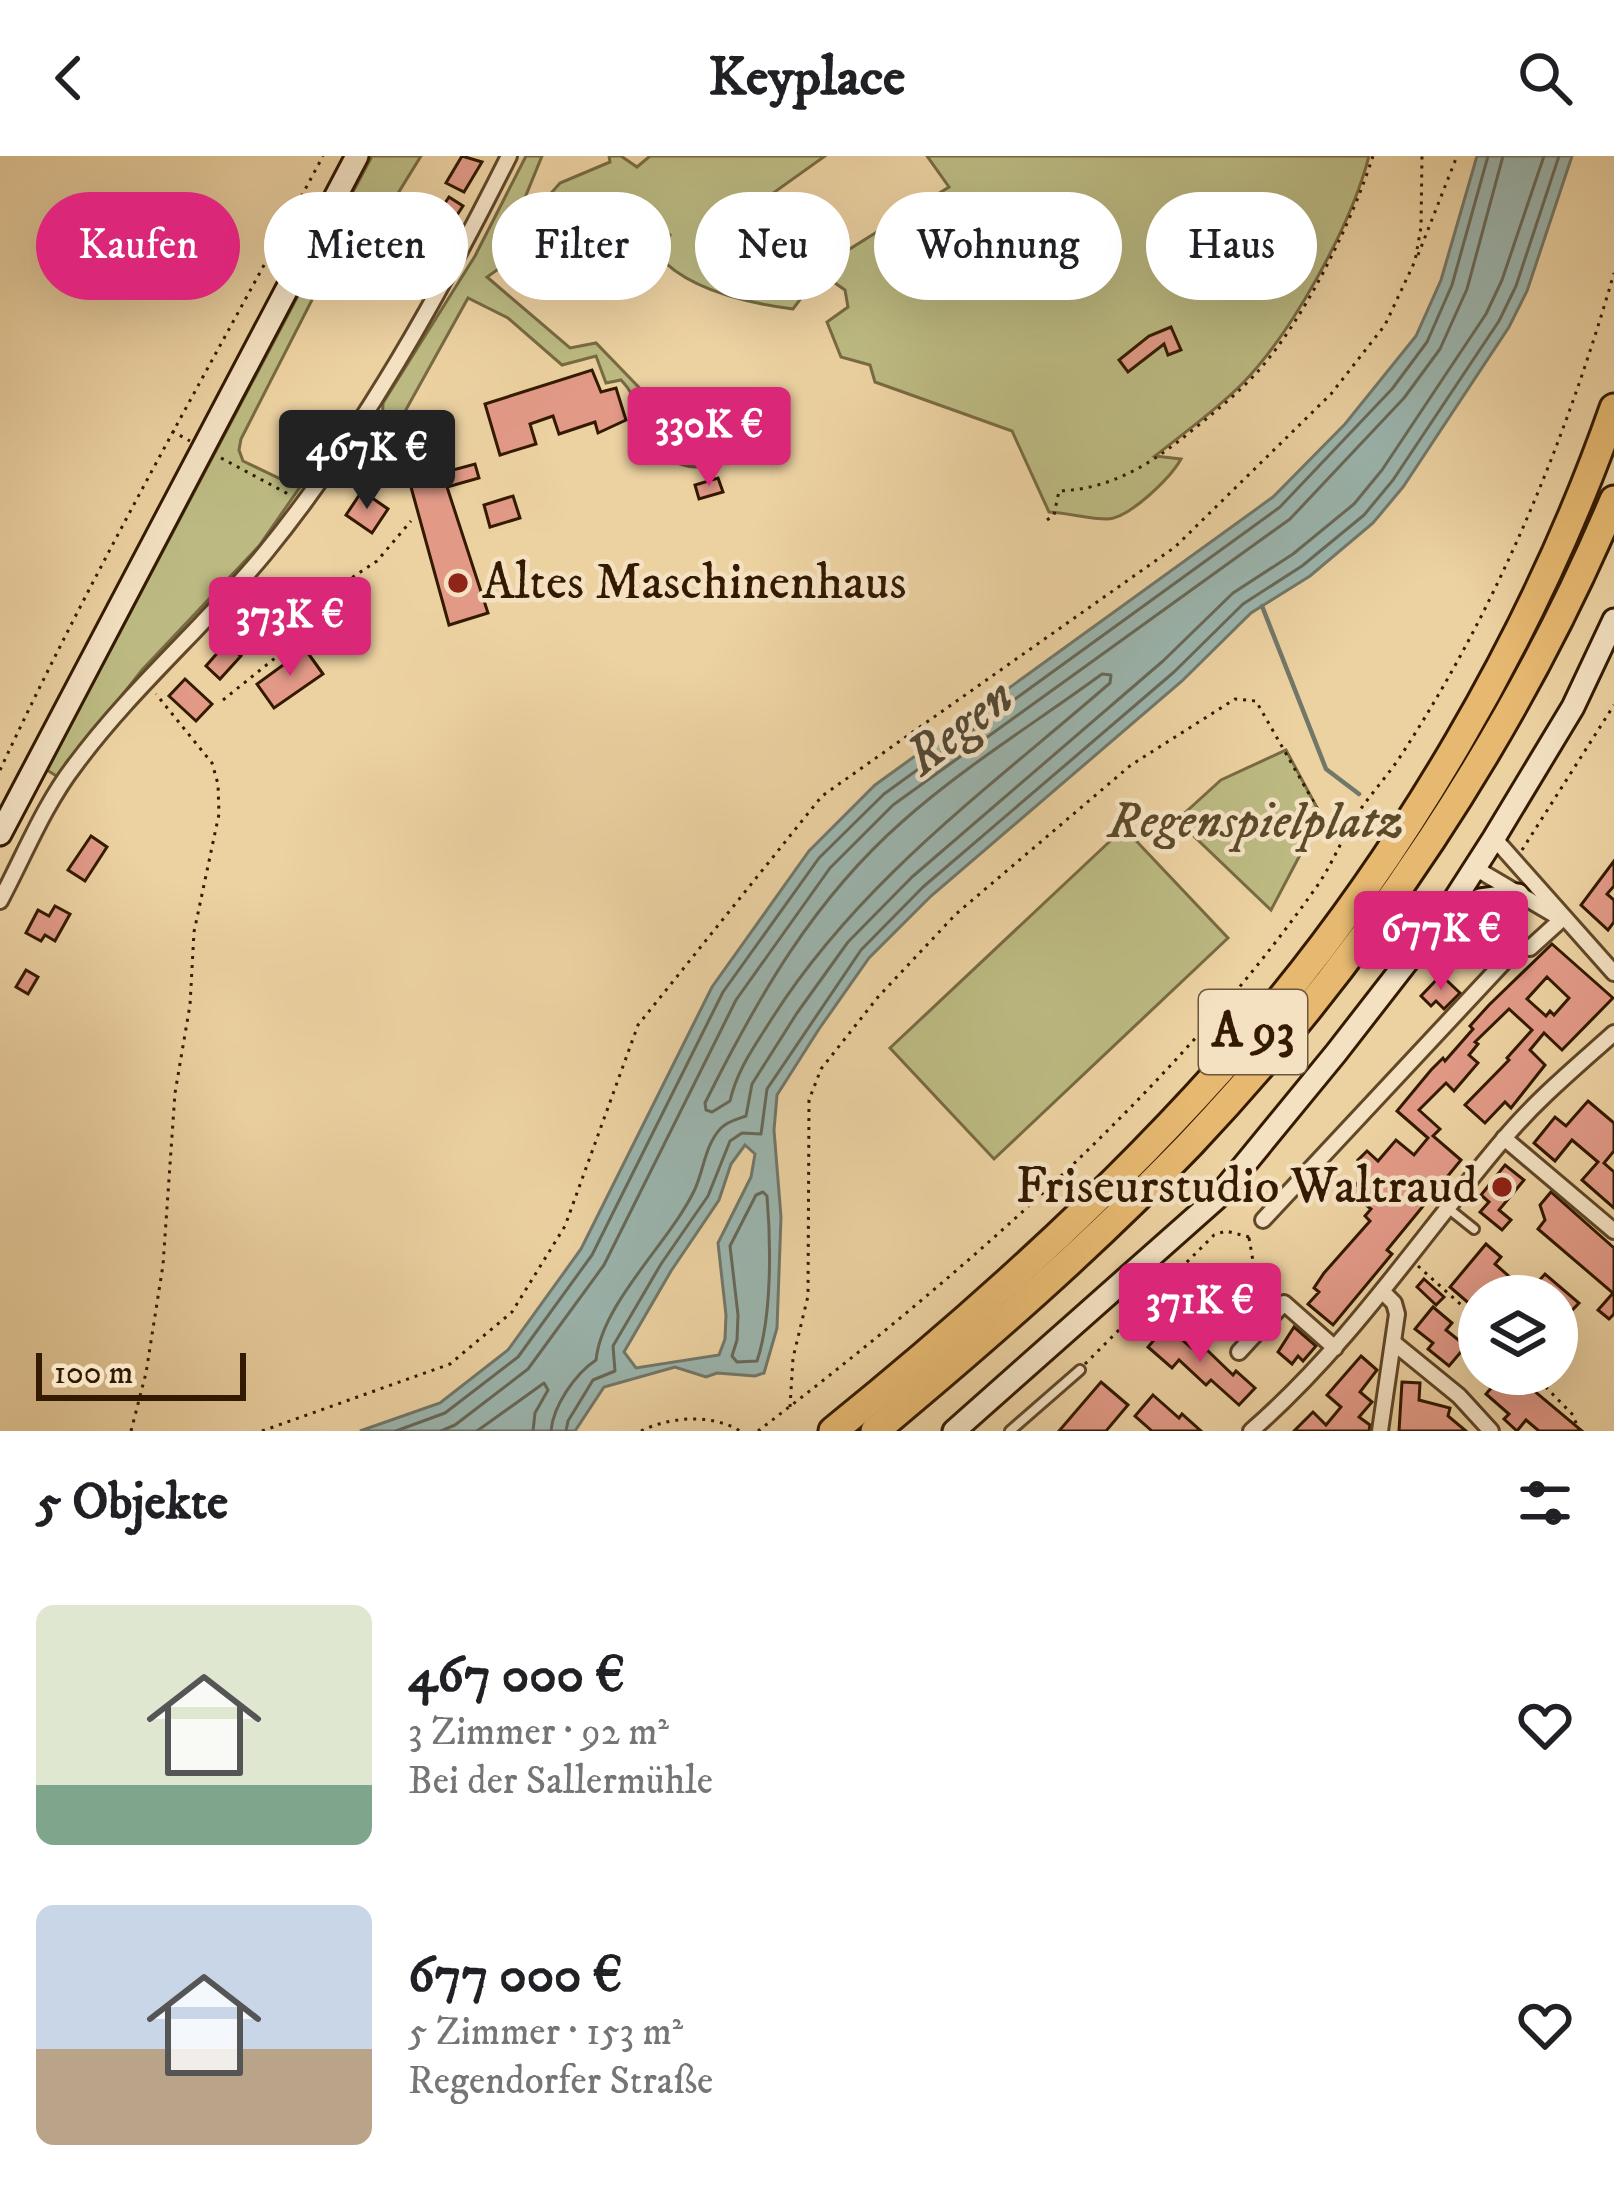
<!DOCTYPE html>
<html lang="de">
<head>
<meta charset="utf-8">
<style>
	body { margin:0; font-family:"IM FELL DW Pica",serif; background:#f6f6f6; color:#202124; height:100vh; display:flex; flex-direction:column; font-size:45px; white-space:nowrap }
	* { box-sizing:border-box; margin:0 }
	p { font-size:39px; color:#757577 }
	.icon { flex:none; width:66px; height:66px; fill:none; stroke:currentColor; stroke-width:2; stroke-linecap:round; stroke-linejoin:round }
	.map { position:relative; height:1275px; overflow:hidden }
	.details { display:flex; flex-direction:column; background:#fff; flex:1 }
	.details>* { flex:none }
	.banner { position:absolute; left:36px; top:36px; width:1542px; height:108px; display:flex; gap:24px }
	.tools { position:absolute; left:1458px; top:1119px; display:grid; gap:24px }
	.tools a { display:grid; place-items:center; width:120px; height:120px; border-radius:50%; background:#fff; box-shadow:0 12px 48px #0002; font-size:60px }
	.scale { position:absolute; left:36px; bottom:30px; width:210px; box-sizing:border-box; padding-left:12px; border:6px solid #331a01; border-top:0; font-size:33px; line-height:42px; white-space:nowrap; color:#331a01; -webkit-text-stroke:9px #f3e1c2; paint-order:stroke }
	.price { position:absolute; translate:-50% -102px; padding:0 27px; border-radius:12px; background:#db2777; color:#fff; font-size:39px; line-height:78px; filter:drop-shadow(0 3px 6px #0008) }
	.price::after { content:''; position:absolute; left:50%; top:72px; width:36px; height:27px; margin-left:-18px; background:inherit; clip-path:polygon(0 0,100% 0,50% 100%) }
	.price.active { background:#222; color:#fff }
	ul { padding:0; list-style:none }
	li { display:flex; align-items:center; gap:36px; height:300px; padding:0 36px }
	li span { display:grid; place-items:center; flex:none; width:336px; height:240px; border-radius:18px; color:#555 }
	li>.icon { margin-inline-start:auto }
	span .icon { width:144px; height:144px; fill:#fffc; stroke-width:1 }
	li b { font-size:51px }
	h2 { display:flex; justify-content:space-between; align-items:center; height:144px; padding:0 36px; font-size:51px }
	.pill { padding:0 42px; border-radius:54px; background:#fff; box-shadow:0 12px 48px #0002; font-size:42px; line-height:108px }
	.pill.active { background:#db2777; color:#fff }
	header { display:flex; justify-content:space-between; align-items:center; height:156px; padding:0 36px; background:#fff; font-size:54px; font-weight:700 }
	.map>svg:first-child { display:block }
	.green { fill:#bcba82; stroke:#786a42; stroke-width:3 }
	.water { fill:#9bb5ae; stroke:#717769; stroke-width:3; fill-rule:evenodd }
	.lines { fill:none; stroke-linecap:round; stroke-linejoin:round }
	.shore { stroke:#676858; stroke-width:3 }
	.stream { stroke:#717769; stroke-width:4.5 }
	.building { fill:#e29a87; stroke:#331a01; stroke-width:3; fill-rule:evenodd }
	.lane-casing { stroke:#614829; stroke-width:14 }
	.street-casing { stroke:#614829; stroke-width:20 }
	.secondary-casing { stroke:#331a01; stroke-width:27 }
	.highway-casing { stroke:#331a01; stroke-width:33 }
	.path { stroke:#331a01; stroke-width:3; stroke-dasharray:3 6; stroke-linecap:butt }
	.lane { stroke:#f3e1c2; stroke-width:8 }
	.street { stroke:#f3e1c2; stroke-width:14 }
	.secondary { stroke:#f3e1c2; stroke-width:21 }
	.highway { stroke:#e6b870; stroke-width:27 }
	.poi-dot { fill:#8f2418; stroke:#f3e1c2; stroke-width:4.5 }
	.labels { text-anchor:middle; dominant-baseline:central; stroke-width:9; stroke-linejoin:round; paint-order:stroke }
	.shield { fill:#f3e1c2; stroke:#6d563b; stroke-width:3 }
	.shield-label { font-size:48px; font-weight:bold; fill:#331a01 }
	.poi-label { font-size:51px; fill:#331a01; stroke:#f3e1c2; text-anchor:start }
	.park-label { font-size:51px; font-style:italic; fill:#5c4a28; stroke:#f3e1c2 }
	.water-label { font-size:54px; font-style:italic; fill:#524835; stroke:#f3e1c2 }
</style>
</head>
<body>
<header><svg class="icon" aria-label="back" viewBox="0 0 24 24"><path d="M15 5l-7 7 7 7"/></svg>Keyplace<svg class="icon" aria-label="search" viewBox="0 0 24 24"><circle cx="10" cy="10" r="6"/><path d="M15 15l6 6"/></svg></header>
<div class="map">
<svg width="1614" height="1275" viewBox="0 0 1614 1275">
	<rect width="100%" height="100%" fill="#ecd1a1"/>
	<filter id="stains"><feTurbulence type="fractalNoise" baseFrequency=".00167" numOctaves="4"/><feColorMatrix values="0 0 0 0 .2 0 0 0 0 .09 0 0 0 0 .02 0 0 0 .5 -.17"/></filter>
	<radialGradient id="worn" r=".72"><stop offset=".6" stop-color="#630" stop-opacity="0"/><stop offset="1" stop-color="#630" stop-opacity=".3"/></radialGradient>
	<g class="green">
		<path d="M 372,0 L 421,0 L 389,52 L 454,87 L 439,110 L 371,72 L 352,97 L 338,93 L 241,283 L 239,294 L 243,305 L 289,327 L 314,311 L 259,390 L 142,514 L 58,621 L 47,614 Z"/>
		<path d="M 526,0 L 542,0 L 520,54 L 532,59 L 560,27 L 610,6 L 609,0 L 621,0 L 637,11 L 650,0 L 825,0 L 706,85 L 766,109 L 802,141 L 793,153 C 747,147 686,134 656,97 L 670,79 L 624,43 L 581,72 L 538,85 L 487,121 L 570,192 L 596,187 L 712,307 C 692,317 665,306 652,286 C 638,265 640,243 621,224 L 606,227 L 596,200 L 562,209 L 508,162 L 468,142 L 393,277 L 382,274 L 383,247 L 475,100 Z"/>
		<path d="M 927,0 L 1369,0 C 1351,70 1292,177 1242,228 C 1215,255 1184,277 1155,300 L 1181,303 C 1171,321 1129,363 1107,363 C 1089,363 1068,357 1049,356 L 1012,275 L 875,226 L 870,209 L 841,201 L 827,166 L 848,151 L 845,134 L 816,114 L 949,31 Z"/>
		<path d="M 1286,594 L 1321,659 L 1271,754 L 1177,664 L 1221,624 Z"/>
		<path d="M 1124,672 L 1228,782 L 994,1003 L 890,892 Z"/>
	</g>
	<path class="water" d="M 1477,0 L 1572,0 L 1527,135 L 1509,171 L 1403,331 L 1373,367 L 1310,420 L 1251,457 L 1182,525 L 931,740 L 869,802 L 819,873 L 777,939 L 774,974 L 781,1061 L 777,1172 L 764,1217 L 755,1220 L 717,1217 L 706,1221 L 675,1211 L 604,1231 L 575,1275 L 360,1275 L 440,1247 L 508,1194 L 581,1093 L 712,831 L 809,695 L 875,629 L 1273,341 L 1345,268 L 1416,180 L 1441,124 ZM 745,989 L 755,998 L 751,1021 L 718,1087 L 726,1159 L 725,1183 L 719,1199 L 636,1212 L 624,1196 L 671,1115 L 719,1044 L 731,1008 Z"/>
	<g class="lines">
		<g class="shore">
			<path d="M 1102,518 L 1111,519 L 1110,527 C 989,632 858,726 771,864 C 754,891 737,914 730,945 L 712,956 L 706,954 L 705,947 C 758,841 813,744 903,665 C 962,612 1038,565 1102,518 Z"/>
			<path d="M 763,1036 L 767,1040 C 771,1088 772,1160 757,1205 L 737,1206 L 732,1200 L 737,1184 L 738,1159 L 730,1090 L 756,1039 Z"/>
			<path d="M 396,1275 L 445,1257 L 518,1201 L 592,1099 L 723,836 L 819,702 L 884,638 L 1280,351 L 1392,233 L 1427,186 L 1452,129 L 1488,0"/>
			<path d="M 441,1275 L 455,1269 L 528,1213 L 604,1109 L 736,844 L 830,712 L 893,649 L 1290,363 L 1404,242 L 1440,193 L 1467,133 L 1503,0"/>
			<path d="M 477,1275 L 544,1227 L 548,1234 L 535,1257 L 533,1275"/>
			<path d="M 551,1275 C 553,1250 575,1218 596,1204 C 602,1146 671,1085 695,1033 C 704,1013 705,989 721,972 C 728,965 738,963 746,960 L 752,928 L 797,857 L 848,786 L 912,721 L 1163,505 L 1233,437 L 1293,398 L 1354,348 L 1382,314 L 1486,158 L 1502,124 L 1544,0"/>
			<path d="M 566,1275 L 568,1265 L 593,1224 L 615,1215 L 613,1190 L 661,1108 L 708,1040 L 730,985 L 742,977 L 761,978 L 767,933 L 861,794 L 923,731 L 1174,516 L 1243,448 L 1302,410 L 1364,359 L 1393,324 L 1499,165 L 1516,130 L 1559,0"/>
		</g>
		<path class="stream" d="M 1262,450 L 1326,613 L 1359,638"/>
	</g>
	<g class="building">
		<path d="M 462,0 L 482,6 L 464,36 L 446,27 Z"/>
		<path d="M 449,41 L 463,50 L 449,71 L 435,62 Z"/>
		<path d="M 1171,171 L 1181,194 L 1168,199 L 1164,188 L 1128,216 L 1119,204 L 1149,180 Z"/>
		<path d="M 592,214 L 601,236 L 616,232 L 626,264 L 598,277 L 595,266 L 559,278 L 553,260 L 530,268 L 536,288 L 500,299 L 485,248 Z"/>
		<path d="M 423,308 L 427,321 L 475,308 L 479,322 L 447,331 L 488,457 L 449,469 L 406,313 Z"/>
		<path d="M 718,322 L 723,336 L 699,343 L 695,329 Z"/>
		<path d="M 362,335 L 388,353 L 372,377 L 346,359 Z"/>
		<path d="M 513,340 L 520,362 L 490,371 L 484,349 Z"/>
		<path d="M 226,487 L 241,500 L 220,523 L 206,510 Z"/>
		<path d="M 305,493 L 323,518 L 274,552 L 257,528 Z"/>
		<path d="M 185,523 L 212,548 L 196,565 L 169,540 Z"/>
		<path d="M 91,680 L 107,691 L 85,725 L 68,714 Z"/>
		<path d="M 1614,705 L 1614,730 L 1607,738 L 1614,744 L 1614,766 L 1608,774 L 1581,749 Z"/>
		<path d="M 55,750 L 70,758 L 55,785 L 45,779 L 41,785 L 26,777 L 38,754 L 49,760 Z"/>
		<path d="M 1552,788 L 1613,842 L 1562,894 L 1544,877 L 1530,894 L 1545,909 L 1511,952 L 1505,946 L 1485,967 L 1465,949 L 1509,904 L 1507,902 L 1532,874 L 1509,853 L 1475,886 L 1478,888 L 1469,899 L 1478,907 L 1454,935 L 1446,927 L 1419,954 L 1440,973 L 1433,980 L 1461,1004 L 1387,1094 L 1392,1098 L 1333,1169 L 1308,1148 L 1319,1136 L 1314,1132 L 1324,1117 L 1370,1065 L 1365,1060 L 1371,1053 L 1350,1036 L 1369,1014 L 1358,1004 L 1367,995 L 1378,1005 L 1396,984 L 1414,999 L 1428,982 L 1397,955 L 1431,914 L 1443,902 L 1445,905 L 1473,873 L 1470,870 L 1489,849 ZM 1547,821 L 1569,842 L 1554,859 L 1550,855 L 1546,860 L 1527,843 Z"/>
		<path d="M 26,814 L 38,821 L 28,838 L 16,831 Z"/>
		<path d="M 1441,819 L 1460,837 L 1444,853 L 1436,845 L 1431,850 L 1421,840 Z"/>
		<path d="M 1588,945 L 1614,967 L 1614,995 L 1604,1007 L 1614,1016 L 1614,1052 L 1582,1024 L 1598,1006 L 1572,984 L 1555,1005 L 1534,987 L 1555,961 L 1566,970 Z"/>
		<path d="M 1505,1009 L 1524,1024 L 1499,1054 L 1511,1064 L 1502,1074 L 1480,1056 L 1489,1046 L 1481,1039 Z"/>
		<path d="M 1551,1036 L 1614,1092 L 1614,1158 L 1609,1163 L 1598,1154 L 1613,1137 L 1538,1073 L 1545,1064 L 1540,1049 Z"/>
		<path d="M 1486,1088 L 1501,1101 L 1495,1108 L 1528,1137 L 1545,1118 L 1579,1147 L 1557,1170 L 1557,1140 L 1479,1140 L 1479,1156 L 1450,1131 Z"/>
		<path d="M 1424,1123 L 1444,1141 L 1436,1149 L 1417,1131 Z"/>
		<path d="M 1234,1144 L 1255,1162 L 1239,1179 L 1219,1162 Z"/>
		<path d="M 1433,1151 L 1452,1167 L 1446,1174 L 1466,1190 L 1449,1210 L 1428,1193 L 1433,1187 L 1415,1173 Z"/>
		<path d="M 1166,1170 L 1201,1200 L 1207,1194 L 1233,1219 L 1236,1215 L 1255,1232 L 1239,1249 L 1211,1224 L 1206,1229 L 1179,1204 L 1172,1212 L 1148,1191 Z"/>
		<path d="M 1294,1171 L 1316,1190 L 1303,1205 L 1298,1200 L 1292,1208 L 1278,1196 Z"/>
		<path d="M 1361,1200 L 1377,1214 L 1360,1236 L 1372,1246 L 1359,1261 L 1370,1269 L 1369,1275 L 1294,1275 L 1313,1256 L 1326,1269 L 1341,1251 L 1327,1239 Z"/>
		<path d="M 1503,1218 L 1514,1218 L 1582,1275 L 1539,1275 L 1526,1264 L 1517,1275 L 1504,1263 L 1509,1258 L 1486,1238 Z"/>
		<path d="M 1101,1226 L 1128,1249 L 1106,1275 L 1059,1275 Z"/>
		<path d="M 1402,1226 L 1420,1227 L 1419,1244 L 1450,1252 L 1448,1260 L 1466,1275 L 1399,1275 Z"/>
		<path d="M 1153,1239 L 1179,1262 L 1182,1258 L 1201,1275 L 1152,1275 L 1135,1260 Z"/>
	</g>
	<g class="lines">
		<defs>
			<g id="lane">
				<path d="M 1449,1053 L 1474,1073"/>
				<path d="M 1010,1275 L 1080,1214"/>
			</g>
			<g id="street">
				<path d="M 1494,682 L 1614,817"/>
				<path d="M 1475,712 L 1553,758"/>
				<path d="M 0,745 C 24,700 44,649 75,609 C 131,533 205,470 265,397 C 362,278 440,138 509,0"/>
				<path d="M 1504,982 L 1614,1075"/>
				<path d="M 1263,1064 L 1517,792 L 1530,792 L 1562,763"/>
				<path d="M 1394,1187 L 1459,1240 L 1491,1275"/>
				<path d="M 1239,1196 L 1284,1147 L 1335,1192"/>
				<path d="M 1251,1275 C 1349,1190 1419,1083 1502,985 C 1535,945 1576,911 1614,877"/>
				<path d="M 1380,1275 L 1397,1158 L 1394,1147 L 1383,1136"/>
			</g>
			<g id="secondary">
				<path d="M 0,678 L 357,0"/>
				<path d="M 1439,782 L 1480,744 L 1518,739"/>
				<path d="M 954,1275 L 1218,1041 L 1336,897 L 1451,749 L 1494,682 L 1573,551 L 1614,464"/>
			</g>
			<g id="highway">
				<path d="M 833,1275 C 979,1157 1121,1029 1244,887 C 1400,707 1535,478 1614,252"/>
				<path d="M 875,1275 C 984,1184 1092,1090 1191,987 C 1366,802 1515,578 1614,344"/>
			</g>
		</defs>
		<use href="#lane" class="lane-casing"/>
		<use href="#street" class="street-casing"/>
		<use href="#secondary" class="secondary-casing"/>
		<use href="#highway" class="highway-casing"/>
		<g class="path">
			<path d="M 1418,99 L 1457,0"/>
			<path d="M 172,275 L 190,285"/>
			<path d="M 221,302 L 292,340"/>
			<path d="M 1047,364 L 1054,359 L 1059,335 C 1109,333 1146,311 1184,281 C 1211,259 1238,238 1260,213 C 1306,160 1352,66 1373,0"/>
			<path d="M 223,544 L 285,494 L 323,441 L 377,405 L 411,365"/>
			<path d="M 0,614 C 98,404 214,204 323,0"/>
			<path d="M 1351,669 L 1373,684"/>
			<path d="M 1522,694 L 1614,549"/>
			<path d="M 1489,763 L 1507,782"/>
			<path d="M 1249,1082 L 1253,1105 L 1276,1136"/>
			<path d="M 1418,1110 L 1479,1165"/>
			<path d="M 1085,1208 L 1214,1079 L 1226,1075 L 1249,1081 L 1252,1077"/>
			<path d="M 1533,1218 L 1573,1259 L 1579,1275"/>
			<path d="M 790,1251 L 793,1202 L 808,1140 L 809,944 L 821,913 L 878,841 L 956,758 L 1131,609 L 1235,543 L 1256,545 L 1321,659 L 1343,685"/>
			<path d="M 131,1275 L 146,1217 L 163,1109 L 175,937 L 190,849 L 194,776 L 219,658 L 218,628 L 212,607 L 156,538"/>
			<path d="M 262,1275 L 450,1208 L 512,1156 L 565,1070 L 638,869 L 822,640 L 1175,391 L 1331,238 L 1385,169 L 1415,105 L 1421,71 L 1422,0"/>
			<path d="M 641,1275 C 669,1261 711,1257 740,1275"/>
			<path d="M 758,1275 C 958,1122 1169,939 1315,733 C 1333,708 1343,679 1360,654 C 1372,637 1386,621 1398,604 C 1496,455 1565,287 1614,117"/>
		</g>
		<use href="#lane" class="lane"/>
		<use href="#street" class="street"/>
		<use href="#secondary" class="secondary"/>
		<use href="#highway" class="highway"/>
	</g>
	<g class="poi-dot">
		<circle cx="458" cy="427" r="12"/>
		<circle cx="1502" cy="1031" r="12"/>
	</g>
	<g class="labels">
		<rect class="shield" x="1199" y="834" width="108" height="84" rx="9"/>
		<g class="shield-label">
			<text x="1253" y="876">A 93</text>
		</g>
		<g class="poi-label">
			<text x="482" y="427">Altes Maschinenhaus</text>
			<text x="1478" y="1031" text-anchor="end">Friseurstudio Waltraud</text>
		</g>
		<g class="park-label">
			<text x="1256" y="666">Regenspielplatz</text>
		</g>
		<g class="water-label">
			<text transform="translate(960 572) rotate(-38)">Regen</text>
		</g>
	</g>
	<rect width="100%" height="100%" filter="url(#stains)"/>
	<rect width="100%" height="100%" fill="url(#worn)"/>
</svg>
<div class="tools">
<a><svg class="icon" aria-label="layers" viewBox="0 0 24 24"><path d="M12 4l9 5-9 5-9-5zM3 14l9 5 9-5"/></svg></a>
</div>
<div class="scale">100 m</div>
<b class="price" style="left:709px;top:333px">330K €</b>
<b class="price active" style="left:367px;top:356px">467K €</b>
<b class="price" style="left:290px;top:523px">373K €</b>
<b class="price" style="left:1441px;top:837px">677K €</b>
<b class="price" style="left:1200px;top:1209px">371K €</b>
<div class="banner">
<a class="pill active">Kaufen</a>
<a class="pill">Mieten</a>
<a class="pill">Filter</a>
<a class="pill">Neu</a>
<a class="pill">Wohnung</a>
<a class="pill">Haus</a>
</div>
</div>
<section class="details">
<h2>5 Objekte<svg class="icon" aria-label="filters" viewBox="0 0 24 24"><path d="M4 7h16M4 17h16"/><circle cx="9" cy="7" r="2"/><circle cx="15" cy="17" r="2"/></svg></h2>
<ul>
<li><span style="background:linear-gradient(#dfe7d0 75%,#7fa58c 0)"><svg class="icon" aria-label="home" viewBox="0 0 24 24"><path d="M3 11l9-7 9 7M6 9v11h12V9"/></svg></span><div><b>467 000 €</b><p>3 Zimmer · 92 m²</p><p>Bei der Sallermühle</p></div><svg class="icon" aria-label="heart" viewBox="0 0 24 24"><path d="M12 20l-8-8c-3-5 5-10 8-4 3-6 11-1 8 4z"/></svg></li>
<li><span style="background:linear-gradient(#c9d6e8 60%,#b9a48a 0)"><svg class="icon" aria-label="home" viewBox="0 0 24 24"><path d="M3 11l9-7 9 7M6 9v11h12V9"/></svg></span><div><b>677 000 €</b><p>5 Zimmer · 153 m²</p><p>Regendorfer Straße</p></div><svg class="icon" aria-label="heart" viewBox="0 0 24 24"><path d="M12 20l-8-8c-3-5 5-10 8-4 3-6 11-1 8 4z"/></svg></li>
</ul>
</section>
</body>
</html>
